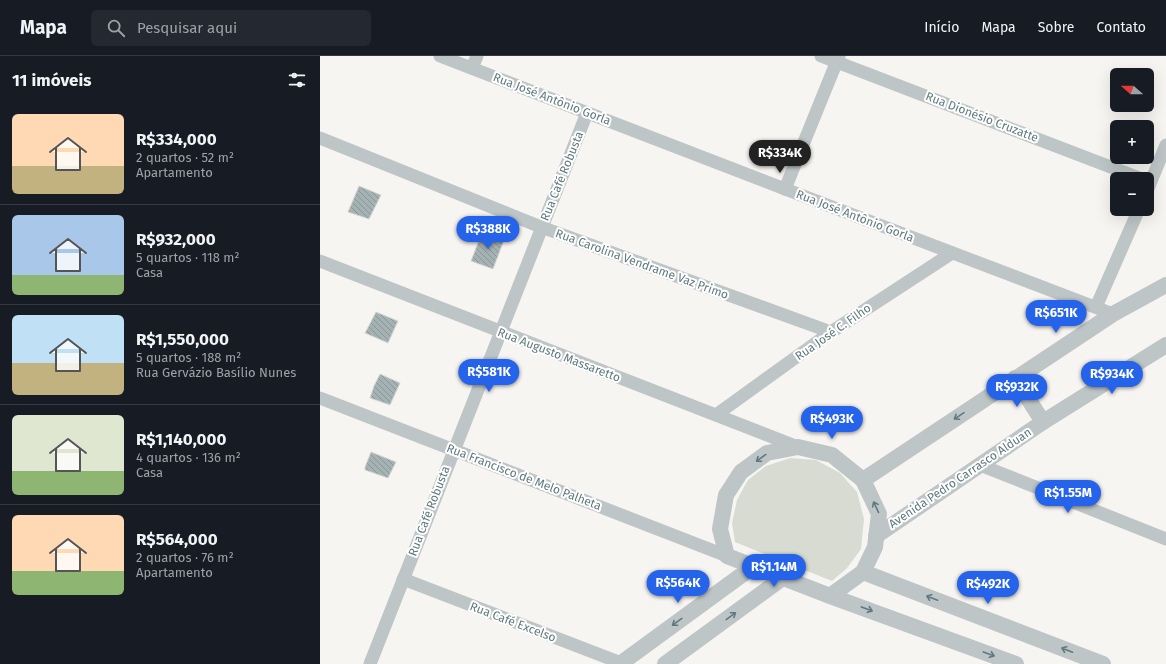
<!DOCTYPE html>
<html lang="pt">
<head>
<meta charset="utf-8">
<style>
	body { margin:0; font-family:"Fira Sans",sans-serif; background:#242831; color:#f1f3f6; height:100vh; display:flex; flex-direction:column; font-size:15px; white-space:nowrap }
	* { box-sizing:border-box; margin:0 }
	p { font-size:13px; color:#9ea1a6 }
	.icon { flex:none; width:22px; height:22px; fill:none; stroke:currentColor; stroke-width:2; stroke-linecap:round; stroke-linejoin:round }
	.map { position:relative; flex:1; overflow:hidden }
	.drawer { display:flex; flex-direction:column; background:#171b24; width:320px }
	.drawer>* { flex:none }
	.needle { width:26px; rotate:291deg }
	.controls { position:absolute; left:790px; top:12px; display:grid; gap:8px }
	.controls a { display:grid; place-items:center; width:44px; height:44px; border-radius:6px; background:#171b24; box-shadow:0 4px 16px #0002; font-size:20px }
	.price { position:absolute; translate:-50% -34px; padding:0 9px; border-radius:14px; background:#2563eb; color:#fff; font-size:13px; line-height:26px; filter:drop-shadow(0 1px 2px #0008) }
	.price::after { content:''; position:absolute; left:50%; top:24px; width:12px; height:9px; margin-left:-6px; background:inherit; clip-path:polygon(0 0,100% 0,50% 100%) }
	.price.current { background:#222; color:#fff }
	ul { padding:0; list-style:none }
	li { display:flex; align-items:center; gap:12px; height:100px; padding:0 12px }
	li+li { border-top:1px solid #363941 }
	li span { display:grid; place-items:center; flex:none; width:112px; height:80px; border-radius:6px; color:#555 }
	li>.icon { margin-inline-start:auto }
	span .icon { width:48px; height:48px; fill:#fffc; stroke-width:1 }
	li b { font-size:17px }
	h2 { display:flex; justify-content:space-between; align-items:center; height:48px; padding:0 12px; font-size:17px }
	header { display:flex; align-items:center; gap:24px; box-sizing:border-box; height:56px; padding:0 20px; background:#171b24; border-bottom:1px solid #363941 }
	header strong { font-size:19px }
	nav { display:flex; gap:22px; margin-inline-start:auto; font-size:14px }
	.search { width:280px; height:36px; background:#242831; display:flex; align-items:center; gap:10px; box-sizing:border-box; padding:0 14px; border-radius:6px; color:#9ea1a6; font-size:15px }
	main { display:flex; flex:1; min-height:0 }
	.map>svg:first-child { display:block }
	.grass { fill:#d7dbd1 }
	.building { fill:url(#building-back-hatch); stroke:#d7d6d4 }
	.lines { fill:none; stroke-linecap:round; stroke-linejoin:round }
	.minor { stroke:#bec5c7; stroke-width:13 }
	.tertiary { stroke:#bec5c7; stroke-width:16 }
	.oneway { stroke:#5f797e }
	.labels { text-anchor:middle; dominant-baseline:central; stroke-width:4; stroke-linejoin:round; paint-order:stroke }
	.street-label { font-size:12px; fill:#5f797e; stroke:#fff }
</style>
</head>
<body>
<header>
<strong>Mapa</strong>
<div class="search"><svg class="icon" aria-label="search" viewBox="0 0 24 24"><circle cx="10" cy="10" r="6"/><path d="M15 15l6 6"/></svg>Pesquisar aqui</div>
<nav><a>Início</a><a>Mapa</a><a>Sobre</a><a>Contato</a></nav>
</header>
<main>
<section class="drawer">
<h2>11 imóveis<svg class="icon" aria-label="filters" viewBox="0 0 24 24"><path d="M4 7h16M4 17h16"/><circle cx="9" cy="7" r="2"/><circle cx="15" cy="17" r="2"/></svg></h2>
<ul>
<li><span style="background:linear-gradient(#ffd9b3 65%,#c2b280 0)"><svg class="icon" aria-label="home" viewBox="0 0 24 24"><path d="M3 11l9-7 9 7M6 9v11h12V9"/></svg></span><div><b>R$334,000</b><p>2 quartos · 52 m²</p><p>Apartamento</p></div></li>
<li><span style="background:linear-gradient(#a9c7e8 75%,#8fb573 0)"><svg class="icon" aria-label="home" viewBox="0 0 24 24"><path d="M3 11l9-7 9 7M6 9v11h12V9"/></svg></span><div><b>R$932,000</b><p>5 quartos · 118 m²</p><p>Casa</p></div></li>
<li><span style="background:linear-gradient(#bfe0f5 60%,#c2b280 0)"><svg class="icon" aria-label="home" viewBox="0 0 24 24"><path d="M3 11l9-7 9 7M6 9v11h12V9"/></svg></span><div><b>R$1,550,000</b><p>5 quartos · 188 m²</p><p>Rua Gervázio Basílio Nunes</p></div></li>
<li><span style="background:linear-gradient(#dfe7d0 70%,#8fb573 0)"><svg class="icon" aria-label="home" viewBox="0 0 24 24"><path d="M3 11l9-7 9 7M6 9v11h12V9"/></svg></span><div><b>R$1,140,000</b><p>4 quartos · 136 m²</p><p>Casa</p></div></li>
<li><span style="background:linear-gradient(#ffd9b3 70%,#8fb573 0)"><svg class="icon" aria-label="home" viewBox="0 0 24 24"><path d="M3 11l9-7 9 7M6 9v11h12V9"/></svg></span><div><b>R$564,000</b><p>2 quartos · 76 m²</p><p>Apartamento</p></div></li>
</ul>
</section>
<div class="map">
<svg width="846" height="608" viewBox="0 0 846 608">
	<defs>
		<pattern id="building-back-hatch" width="6" height="6" patternUnits="userSpaceOnUse"><rect width="6" height="6" fill="#a5b2b4"/><path d="M-1 5l2 2M0 0l6 6M5-1l2 2" fill="none" stroke="#8a9698"/></pattern>
	</defs>
	<rect width="100%" height="100%" fill="#f6f5f2"/>
	<path class="grass" d="M 470,402 L 496,404 L 520,417 L 537,436 L 544,463 L 541,493 L 527,512 L 512,525 L 415,486 L 412,467 L 417,444 L 428,424 L 446,410 Z"/>
	<g class="building">
		<path d="M 39,130 L 61,139 L 49,163 L 28,156 Z"/>
		<path d="M 163,174 L 184,184 L 173,213 L 151,205 Z"/>
		<path d="M 56,256 L 78,265 L 68,287 L 45,277 Z"/>
		<path d="M 60,318 L 80,327 L 70,349 L 50,342 L 54,330 Z"/>
		<path d="M 51,396 L 76,406 L 68,422 L 45,414 L 45,411 Z"/>
	</g>
	<g class="lines">
		<g class="minor">
			<path d="M 120,0 L 465,133 L 793,258"/>
			<path d="M 501,0 L 822,123"/>
			<path d="M 152,12 L 157,0"/>
			<path d="M 0,82 L 221,171 L 511,276"/>
			<path d="M 465,133 L 519,0"/>
			<path d="M 827,135 L 846,89"/>
			<path d="M 0,205 L 478,391"/>
			<path d="M 776,251 L 819,153"/>
			<path d="M 0,342 L 407,500"/>
			<path d="M 396,359 L 511,276 L 632,197"/>
			<path d="M 660,409 L 846,483"/>
			<path d="M 83,523 L 304,608"/>
			<path d="M 50,608 L 267,57"/>
		</g>
		<g class="tertiary">
			<path d="M 695,322 L 723,366"/>
			<path d="M 543,424 L 793,258 L 846,229"/>
			<path d="M 556,480 L 723,366 L 846,289"/>
			<path d="M 543,516 L 783,608"/>
			<path d="M 510,540 L 543,516 L 555,491 L 559,458 L 543,424 L 512,399 L 478,391 L 447,397 L 421,416 L 406,439 L 400,473 L 407,500 L 510,540 L 696,608"/>
			<path d="M 300,608 L 434,510"/>
			<path d="M 345,608 L 464,521"/>
		</g>
	</g>
	<defs><path id="oneway-shaft" d="M-6 0H5M1.5-3L5.5 0L1.5 3" fill="none" stroke-width="1.6" stroke-linecap="round" stroke-linejoin="round"/></defs>
	<g class="oneway">
		<use href="#oneway-shaft" transform="translate(639 360) rotate(146)"/>
		<use href="#oneway-shaft" transform="translate(441 402) rotate(144)"/>
		<use href="#oneway-shaft" transform="translate(556 451) rotate(-115)"/>
		<use href="#oneway-shaft" transform="translate(612 542) rotate(-159)"/>
		<use href="#oneway-shaft" transform="translate(547 553) rotate(20)"/>
		<use href="#oneway-shaft" transform="translate(411 560) rotate(-36)"/>
		<use href="#oneway-shaft" transform="translate(357 566) rotate(144)"/>
		<use href="#oneway-shaft" transform="translate(747 594) rotate(-159)"/>
		<use href="#oneway-shaft" transform="translate(669 598) rotate(20)"/>
	</g>
	<g class="labels">
		<g class="street-label">
			<text transform="translate(232 43) rotate(21)">Rua José Antônio Gorla</text>
			<text transform="translate(662 61) rotate(21)">Rua Dionésio Cruzatte</text>
			<text transform="translate(242 120) rotate(-68)">Rua Café Robusta</text>
			<text transform="translate(535 160) rotate(21)">Rua José Antônio Gorla</text>
			<text transform="translate(322 208) rotate(20)">Rua Carolina Vendrame Vaz Primo</text>
			<text transform="translate(513 276) rotate(-35)">Rua José C. Filho</text>
			<text transform="translate(239 299) rotate(21)">Rua Augusto Massaretto</text>
			<text transform="translate(204 421) rotate(21)">Rua Francisco de Melo Palheta</text>
			<text transform="translate(640 422) rotate(-34)">Avenida Pedro Carrasco Alduan</text>
			<text transform="translate(109 455) rotate(-69)">Rua Café Robusta</text>
			<text transform="translate(193 566) rotate(21)">Rua Café Excelso</text>
		</g>
	</g>
</svg>
<div class="controls">
<a><svg class="needle" viewBox="-14 -14 28 28"><path d="M0-13l5 13h-10z" fill="#e53935"/><path d="M0 13l5-13h-10z" fill="#9ea1a6"/></svg></a>
<a>+</a>
<a>−</a>
</div>
<b class="price current" style="left:460px;top:118px">R$334K</b>
<b class="price" style="left:168px;top:194px">R$388K</b>
<b class="price" style="left:736px;top:278px">R$651K</b>
<b class="price" style="left:169px;top:337px">R$581K</b>
<b class="price" style="left:792px;top:339px">R$934K</b>
<b class="price" style="left:697px;top:352px">R$932K</b>
<b class="price" style="left:512px;top:384px">R$493K</b>
<b class="price" style="left:748px;top:458px">R$1.55M</b>
<b class="price" style="left:454px;top:532px">R$1.14M</b>
<b class="price" style="left:358px;top:548px">R$564K</b>
<b class="price" style="left:668px;top:549px">R$492K</b>
</div>
</main>
</body>
</html>
